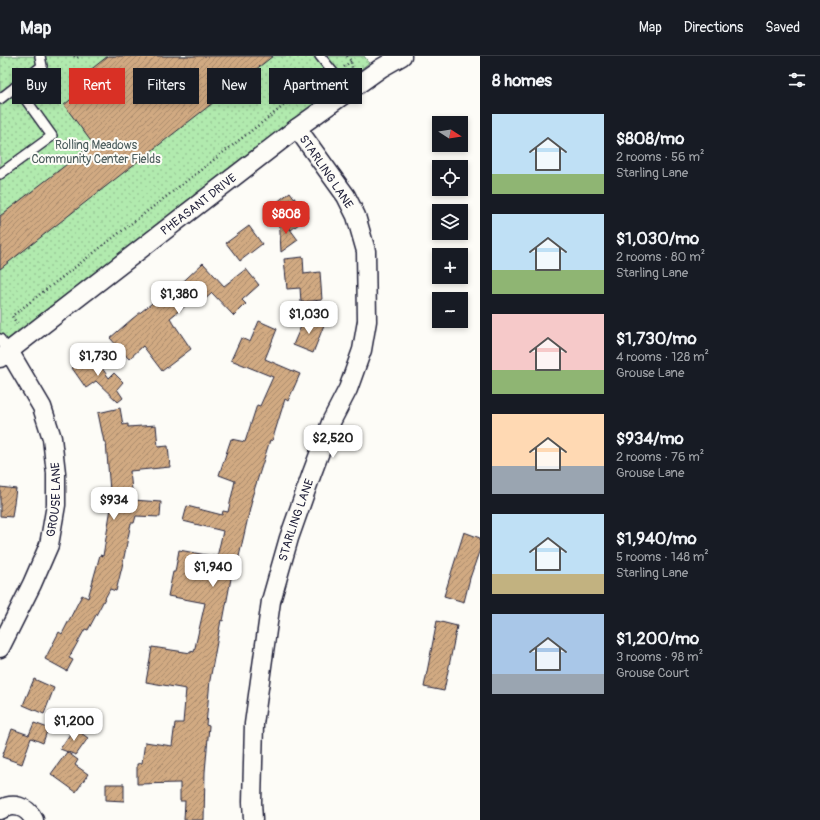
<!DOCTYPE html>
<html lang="en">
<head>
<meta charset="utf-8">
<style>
	body { margin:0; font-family:Pangolin,sans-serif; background:#20242c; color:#f1f3f6; height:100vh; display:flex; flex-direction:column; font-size:15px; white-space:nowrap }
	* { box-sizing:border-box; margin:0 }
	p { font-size:13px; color:#9ea1a6 }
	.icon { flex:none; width:22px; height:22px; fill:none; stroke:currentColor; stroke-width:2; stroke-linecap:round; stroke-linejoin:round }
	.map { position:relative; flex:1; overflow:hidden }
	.side { display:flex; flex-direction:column; background:#171b24; width:340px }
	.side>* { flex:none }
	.banner { position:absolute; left:12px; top:12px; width:380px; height:36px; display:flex; gap:8px }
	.needle { width:26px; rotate:102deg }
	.buttons { position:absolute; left:432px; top:60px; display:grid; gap:8px }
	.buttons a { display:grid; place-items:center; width:36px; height:36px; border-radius:0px; background:#171b24; box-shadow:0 2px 6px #0003; font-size:20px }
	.price { position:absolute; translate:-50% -34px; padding:0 9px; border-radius:8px; background:#fff; color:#222; font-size:13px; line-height:26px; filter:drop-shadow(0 1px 2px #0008) }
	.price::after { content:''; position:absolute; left:50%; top:24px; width:12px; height:9px; margin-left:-6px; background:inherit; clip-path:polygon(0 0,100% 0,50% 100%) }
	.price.active { background:#d93025; color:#fff }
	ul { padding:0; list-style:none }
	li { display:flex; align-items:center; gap:12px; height:100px; padding:0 12px }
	li span { display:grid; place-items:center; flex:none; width:112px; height:80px; border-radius:0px; color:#555 }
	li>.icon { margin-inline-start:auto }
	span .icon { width:48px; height:48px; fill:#fffc; stroke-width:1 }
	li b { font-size:17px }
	h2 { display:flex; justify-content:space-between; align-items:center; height:48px; padding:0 12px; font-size:17px }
	.pill { padding:0 14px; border-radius:0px; background:#171b24; box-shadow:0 2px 6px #0003; font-size:14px; line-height:36px }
	.pill.active { background:#d93025; color:#fff }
	header { display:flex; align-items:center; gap:24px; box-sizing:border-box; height:56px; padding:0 20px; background:#171b24; border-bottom:1px solid #363941 }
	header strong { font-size:19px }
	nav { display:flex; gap:22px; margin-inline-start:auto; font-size:14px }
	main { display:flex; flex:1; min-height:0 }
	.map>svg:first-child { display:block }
	.park { fill:url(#park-dots); stroke:#6a8674 }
	.building { fill:url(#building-hatch); stroke:#22223b }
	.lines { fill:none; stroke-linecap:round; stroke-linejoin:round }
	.lane-casing { stroke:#22223b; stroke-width:12 }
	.street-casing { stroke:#22223b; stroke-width:21 }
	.path { stroke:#22223b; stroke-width:2.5; stroke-dasharray:1 3; stroke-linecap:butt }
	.lane { stroke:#fdfcf7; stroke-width:9 }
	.street { stroke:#fdfcf7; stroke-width:18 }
	.labels { text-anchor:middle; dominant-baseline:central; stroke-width:4; stroke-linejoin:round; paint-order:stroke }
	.park-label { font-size:12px; fill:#4d5e5e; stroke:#fdfcf7 }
	.street-label { font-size:12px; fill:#22223b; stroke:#fdfcf7 }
</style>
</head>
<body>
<header>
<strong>Map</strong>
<nav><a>Map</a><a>Directions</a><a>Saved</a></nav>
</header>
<main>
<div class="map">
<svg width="480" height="764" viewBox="0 0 480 764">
	<defs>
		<pattern id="park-dots" width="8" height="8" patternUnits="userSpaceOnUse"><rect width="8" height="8" fill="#b1eaae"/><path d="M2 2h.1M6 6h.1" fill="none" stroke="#98c897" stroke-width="1.8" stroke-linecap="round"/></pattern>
		<pattern id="building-hatch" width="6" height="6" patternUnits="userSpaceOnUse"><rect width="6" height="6" fill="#d1aa82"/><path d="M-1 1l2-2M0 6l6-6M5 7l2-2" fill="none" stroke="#a98a6c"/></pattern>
	</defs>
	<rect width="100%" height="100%" fill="#fdfcf7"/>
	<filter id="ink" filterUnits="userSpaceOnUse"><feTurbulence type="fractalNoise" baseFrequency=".025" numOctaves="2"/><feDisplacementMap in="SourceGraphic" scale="8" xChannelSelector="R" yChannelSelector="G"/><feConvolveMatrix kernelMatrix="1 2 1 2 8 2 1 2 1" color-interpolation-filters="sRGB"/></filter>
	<g filter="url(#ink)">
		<path class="park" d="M 0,0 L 364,0 L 369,7 L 0,290 Z"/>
		<g class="building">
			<path d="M 108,0 L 273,0 L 0,213 L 0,160 L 93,88 L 64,49 L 91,27 L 84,19 Z"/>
			<path d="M 290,136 L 308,161 L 291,174 L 272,150 Z"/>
			<path d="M 279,158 L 298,184 L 281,196 Z"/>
			<path d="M 249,170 L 262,188 L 240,205 L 226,187 Z"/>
			<path d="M 303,201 L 304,218 L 320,216 L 322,244 L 301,246 L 300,232 L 287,233 L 284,203 Z"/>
			<path d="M 203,207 L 224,230 L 246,213 L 259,229 L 242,244 L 246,248 L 234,260 L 212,237 L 200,248 L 195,242 L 170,262 L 191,293 L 162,315 L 143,290 L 129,303 L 110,282 L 132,263 L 170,233 L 172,236 Z"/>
			<path d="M 305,261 L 324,269 L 313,297 L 293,289 Z"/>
			<path d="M 259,265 L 277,273 L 265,303 L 300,318 L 288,345 L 285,343 L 272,385 L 270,384 L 251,444 L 252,444 L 235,518 L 232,517 L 223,565 L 221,564 L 210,624 L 206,669 L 209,670 L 205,716 L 204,764 L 184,764 L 185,745 L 180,745 L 180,727 L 137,728 L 137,708 L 142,707 L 145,686 L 172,690 L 175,667 L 183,667 L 186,633 L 146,626 L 152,591 L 191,597 L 191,595 L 194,596 L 205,547 L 168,540 L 173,516 L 175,516 L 179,494 L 217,501 L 223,475 L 183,465 L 187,450 L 222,459 L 223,455 L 228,456 L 235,425 L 219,419 L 231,383 L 245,386 L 257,349 L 260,350 L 273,321 L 231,304 L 241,282 L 250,286 Z"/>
			<path d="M 92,298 L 109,322 L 114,317 L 123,326 L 117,333 L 123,342 L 118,346 L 96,325 L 86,332 L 72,312 Z"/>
			<path d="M 120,352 L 123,369 L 128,368 L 128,371 L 156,369 L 158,391 L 168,390 L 170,411 L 130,415 L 133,444 L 161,446 L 160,461 L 136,460 L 134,467 L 131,467 L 122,511 L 116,535 L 110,533 L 88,574 L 85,573 L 69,602 L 73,604 L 67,615 L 45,603 L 59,576 L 62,578 L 82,539 L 88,542 L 100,499 L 103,500 L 114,434 L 110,435 L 106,386 L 104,386 L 98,357 Z"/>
			<path d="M 0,431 L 16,433 L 12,461 L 0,460 Z"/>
			<path d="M 464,476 L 480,482 L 480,493 L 470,522 L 464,546 L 444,540 Z"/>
			<path d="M 437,565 L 457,570 L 444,635 L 424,631 Z"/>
			<path d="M 34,623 L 54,632 L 44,658 L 23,649 Z"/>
			<path d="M 34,667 L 48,672 L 43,687 L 31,682 L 22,708 L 2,701 L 12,673 L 29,679 Z"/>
			<path d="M 74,672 L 88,682 L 76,699 L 60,693 Z"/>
			<path d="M 67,696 L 78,704 L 75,709 L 88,718 L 76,736 L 51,718 Z"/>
			<path d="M 106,728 L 124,728 L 124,745 L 106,744 Z"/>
		</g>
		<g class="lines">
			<defs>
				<g id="lane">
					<path d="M 320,0 L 348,35"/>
					<path d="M 0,43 L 42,10 L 40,0"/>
					<path d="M 0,118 L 52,80 L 16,30"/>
					<path d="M 0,283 L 9,295"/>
				</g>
				<g id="street">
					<path id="s1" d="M 0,302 L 297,72 L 381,12 L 402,0"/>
					<path id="s2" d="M 0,592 L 32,528 L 49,489 L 56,449 L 56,417 L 52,382 L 42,351 L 9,295"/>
					<path d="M 0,754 C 13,746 27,750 34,764"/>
					<path id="s3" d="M 253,764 L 252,746 L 254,668 L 271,545 L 289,482 L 312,417 L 332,364 L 348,333 L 362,294 L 367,265 L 366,195 L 356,160 L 346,140 L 297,72"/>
				</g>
			</defs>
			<use href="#lane" class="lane-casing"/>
			<use href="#street" class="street-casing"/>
			<g class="path">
				<path d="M 74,0 L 77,2 L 80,0"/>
				<path d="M 347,0 L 351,5 L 352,12"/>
				<path d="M 344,11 L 351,5"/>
				<path d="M 17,268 L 12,260 L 295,41 L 310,32 L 327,27"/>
			</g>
			<use href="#lane" class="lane"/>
			<use href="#street" class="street"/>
		</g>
	</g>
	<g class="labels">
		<g class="park-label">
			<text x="96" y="89">Rolling Meadows<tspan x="96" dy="14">Community Center Fields</tspan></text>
		</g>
		<g class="street-label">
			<text transform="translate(326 116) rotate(56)">STARLING LANE</text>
			<text stroke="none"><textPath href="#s1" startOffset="251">PHEASANT DRIVE</textPath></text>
			<text stroke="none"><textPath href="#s2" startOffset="160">GROUSE LANE</textPath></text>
			<text stroke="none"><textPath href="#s3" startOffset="305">STARLING LANE</textPath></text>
		</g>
	</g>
</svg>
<div class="buttons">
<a><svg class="needle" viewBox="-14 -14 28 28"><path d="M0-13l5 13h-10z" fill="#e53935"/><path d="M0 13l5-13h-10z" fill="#9ea1a6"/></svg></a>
<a><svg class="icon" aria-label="locate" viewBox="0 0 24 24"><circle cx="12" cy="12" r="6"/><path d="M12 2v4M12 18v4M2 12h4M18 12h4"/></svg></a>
<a><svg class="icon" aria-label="layers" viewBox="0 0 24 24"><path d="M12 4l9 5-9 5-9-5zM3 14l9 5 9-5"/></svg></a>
<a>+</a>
<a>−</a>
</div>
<b class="price active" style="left:286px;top:179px">$808</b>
<b class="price" style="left:179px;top:259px">$1,380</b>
<b class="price" style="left:309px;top:279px">$1,030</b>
<b class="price" style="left:98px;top:321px">$1,730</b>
<b class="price" style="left:333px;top:403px">$2,520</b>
<b class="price" style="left:114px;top:465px">$934</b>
<b class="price" style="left:213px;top:532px">$1,940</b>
<b class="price" style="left:74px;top:686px">$1,200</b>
<div class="banner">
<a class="pill">Buy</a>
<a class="pill active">Rent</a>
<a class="pill">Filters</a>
<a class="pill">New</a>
<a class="pill">Apartment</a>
</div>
</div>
<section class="side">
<h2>8 homes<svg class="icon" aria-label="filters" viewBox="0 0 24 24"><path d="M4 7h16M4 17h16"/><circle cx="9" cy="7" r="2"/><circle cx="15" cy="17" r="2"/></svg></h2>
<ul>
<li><span style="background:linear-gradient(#bfe0f5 75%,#8fb573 0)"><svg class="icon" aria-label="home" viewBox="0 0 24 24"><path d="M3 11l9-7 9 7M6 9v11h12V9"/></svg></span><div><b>$808/mo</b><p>2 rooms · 56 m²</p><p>Starling Lane</p></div></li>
<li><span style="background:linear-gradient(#bfe0f5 70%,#8fb573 0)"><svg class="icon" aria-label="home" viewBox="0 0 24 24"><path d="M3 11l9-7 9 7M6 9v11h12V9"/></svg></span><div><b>$1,030/mo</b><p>2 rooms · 80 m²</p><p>Starling Lane</p></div></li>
<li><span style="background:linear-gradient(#f6c9c9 70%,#8fb573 0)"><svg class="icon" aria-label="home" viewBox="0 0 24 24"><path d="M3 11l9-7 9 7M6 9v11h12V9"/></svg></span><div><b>$1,730/mo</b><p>4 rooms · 128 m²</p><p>Grouse Lane</p></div></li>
<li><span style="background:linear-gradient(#ffd9b3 65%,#9aa5b1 0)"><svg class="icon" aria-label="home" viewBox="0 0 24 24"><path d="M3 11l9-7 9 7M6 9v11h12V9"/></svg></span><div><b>$934/mo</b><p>2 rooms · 76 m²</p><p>Grouse Lane</p></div></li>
<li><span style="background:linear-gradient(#bfe0f5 75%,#c2b280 0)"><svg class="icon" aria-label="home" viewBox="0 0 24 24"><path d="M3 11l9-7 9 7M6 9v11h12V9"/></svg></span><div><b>$1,940/mo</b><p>5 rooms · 148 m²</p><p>Starling Lane</p></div></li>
<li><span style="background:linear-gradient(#a9c7e8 75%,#9aa5b1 0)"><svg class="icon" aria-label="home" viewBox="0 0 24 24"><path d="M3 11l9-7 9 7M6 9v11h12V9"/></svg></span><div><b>$1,200/mo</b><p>3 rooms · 98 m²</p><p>Grouse Court</p></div></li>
</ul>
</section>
</main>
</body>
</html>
